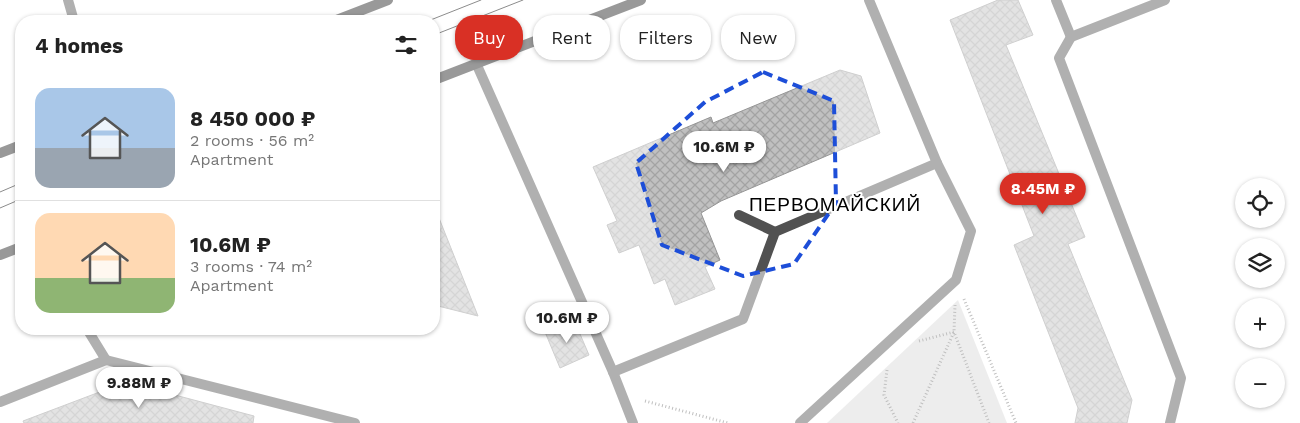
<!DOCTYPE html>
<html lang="en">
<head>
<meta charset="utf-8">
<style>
	body { margin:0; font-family:"Work Sans",sans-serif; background:#f2f2f2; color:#222; height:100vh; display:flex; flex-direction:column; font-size:19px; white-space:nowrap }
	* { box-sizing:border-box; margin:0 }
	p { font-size:16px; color:#767676 }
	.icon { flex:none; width:28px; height:28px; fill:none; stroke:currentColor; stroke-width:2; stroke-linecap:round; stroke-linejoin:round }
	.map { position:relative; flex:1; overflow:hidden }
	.panel { position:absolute; left:15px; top:15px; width:425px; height:320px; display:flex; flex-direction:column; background:#fff; border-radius:20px; box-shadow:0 1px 4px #0004 }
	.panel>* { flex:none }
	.top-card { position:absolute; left:455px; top:15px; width:475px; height:45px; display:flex; gap:10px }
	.fabs { position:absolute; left:1235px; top:178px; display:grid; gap:10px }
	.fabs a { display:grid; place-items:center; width:50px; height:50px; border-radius:50%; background:#fff; box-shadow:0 1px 4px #0004; font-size:25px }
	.price { position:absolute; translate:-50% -42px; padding:0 11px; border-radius:18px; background:#fff; color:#222; font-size:16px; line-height:32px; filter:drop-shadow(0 1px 2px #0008) }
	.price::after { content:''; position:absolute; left:50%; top:30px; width:15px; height:11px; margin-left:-8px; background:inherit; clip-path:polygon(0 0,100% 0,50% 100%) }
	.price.selected { background:#d93025; color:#fff }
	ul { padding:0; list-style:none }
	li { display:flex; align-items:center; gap:15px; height:125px; padding:0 20px }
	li+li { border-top:1px solid #e0e0e0 }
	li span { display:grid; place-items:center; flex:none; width:140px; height:100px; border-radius:15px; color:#555 }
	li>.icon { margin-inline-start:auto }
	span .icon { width:60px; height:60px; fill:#fffc; stroke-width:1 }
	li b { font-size:21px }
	h2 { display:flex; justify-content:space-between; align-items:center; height:60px; padding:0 20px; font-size:21px }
	.tag { padding:0 18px; border-radius:20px; background:#fff; box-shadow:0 1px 4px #0004; font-size:18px; line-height:45px }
	.tag.selected { background:#d93025; color:#fff }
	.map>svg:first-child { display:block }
	.green { fill:#d8d8d8 }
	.building { fill:url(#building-cross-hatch); stroke:#959595 }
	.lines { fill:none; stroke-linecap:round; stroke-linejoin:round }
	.path { stroke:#737373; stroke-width:3; stroke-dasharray:1 2.5; stroke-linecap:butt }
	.service { stroke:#515151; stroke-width:10 }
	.secondary { stroke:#1e1e1e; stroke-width:10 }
	.tram { stroke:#000; stroke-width:1 }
	.marked { fill:none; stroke:#1d4ed8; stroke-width:4; stroke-dasharray:10 6; stroke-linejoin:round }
	.labels { text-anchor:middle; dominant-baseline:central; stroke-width:4; stroke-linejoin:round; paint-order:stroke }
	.neighbourhood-label { font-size:19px; letter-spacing:1px; fill:#000; stroke:#fff }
</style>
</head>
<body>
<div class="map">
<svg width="1300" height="423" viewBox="0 0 1300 423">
	<defs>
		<pattern id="building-cross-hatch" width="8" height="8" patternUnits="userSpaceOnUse" patternTransform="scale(1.25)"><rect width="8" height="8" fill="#c0c0c0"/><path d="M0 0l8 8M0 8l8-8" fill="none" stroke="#a3a3a3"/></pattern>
	</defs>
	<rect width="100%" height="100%" fill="#fff"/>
	<path class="green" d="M 958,300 L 1007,423 L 827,423 Z"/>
	<g class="building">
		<path d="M 998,0 L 1018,0 L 1033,35 L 1006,45 L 1085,237 L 1068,244 L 1132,400 L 1127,423 L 1075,423 L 1078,408 L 1014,245 L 1034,236 L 950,20 Z"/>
		<path d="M 840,70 L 861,76 L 880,133 L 721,201 L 701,213 L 720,260 L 705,267 L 715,289 L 675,305 L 665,279 L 654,284 L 639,245 L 619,253 L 607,225 L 617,221 L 593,167 L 711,117 L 713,123 Z"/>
		<path d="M 434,208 L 435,208 L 478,316 L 434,305 Z"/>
		<path d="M 574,320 L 589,355 L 560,368 L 545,332 Z"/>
		<path d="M 126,382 L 254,416 L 253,423 L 24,423 L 23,421 Z"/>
	</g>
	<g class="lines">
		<g class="path">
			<path d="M 964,299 L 1016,423"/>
			<path d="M 919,341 L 954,332 L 989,423"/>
			<path d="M 887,370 L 884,395 L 898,423"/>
			<path d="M 645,401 L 728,423"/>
			<path d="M 913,423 L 954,332 L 955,305"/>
		</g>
		<g class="service">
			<path d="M 68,0 L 74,21"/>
			<path d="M 1056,0 L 1071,37 L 1165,0"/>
			<path d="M 1071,37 L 1059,58 L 1181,378 L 1170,423"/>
			<path d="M 476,63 L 613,372 L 633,423"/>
			<path d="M 739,215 L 775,232"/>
			<path d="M 106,360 L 355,423"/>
			<path d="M 613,372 L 743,319 L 775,232 L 937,163 L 869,0"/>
			<path d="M 0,402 L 106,360 L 87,329"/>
			<path d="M 800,423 L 956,280 L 971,231 L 937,163"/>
		</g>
		<g class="secondary">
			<path d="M 334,21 L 388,0"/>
			<path d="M 434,80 L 641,0"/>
			<path d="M 0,153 L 21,145"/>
			<path d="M 0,255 L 21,247"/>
		</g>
		<g class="tram">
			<path d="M 428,21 L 481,0"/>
			<path d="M 434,35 L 523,0"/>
			<path d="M 0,192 L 21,183"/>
			<path d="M 0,208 L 21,199"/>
		</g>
	</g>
	<path d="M0 0H1300V423H0ZM 763,72 L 834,101 L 836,203 L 794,264 L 743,276 L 662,245 L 636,163 L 705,102 Z" fill="#fff" fill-opacity=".55" fill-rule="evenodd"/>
	<path class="marked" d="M 763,72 L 834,101 L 836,203 L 794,264 L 743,276 L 662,245 L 636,163 L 705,102 Z"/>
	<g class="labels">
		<g class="neighbourhood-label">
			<text x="835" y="204">ПЕРВОМАЙСКИЙ</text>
		</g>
	</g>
</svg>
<div class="fabs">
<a><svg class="icon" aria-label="locate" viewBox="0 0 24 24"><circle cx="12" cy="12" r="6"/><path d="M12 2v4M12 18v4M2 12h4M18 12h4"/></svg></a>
<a><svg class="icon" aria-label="layers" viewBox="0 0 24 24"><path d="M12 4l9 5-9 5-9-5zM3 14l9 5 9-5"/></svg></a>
<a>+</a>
<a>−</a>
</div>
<b class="price" style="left:724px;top:173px">10.6M ₽</b>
<b class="price selected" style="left:1043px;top:215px">8.45M ₽</b>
<b class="price" style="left:567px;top:344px">10.6M ₽</b>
<b class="price" style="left:139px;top:409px">9.88M ₽</b>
<div class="top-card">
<a class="tag selected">Buy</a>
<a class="tag">Rent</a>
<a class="tag">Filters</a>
<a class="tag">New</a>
</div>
<section class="panel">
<h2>4 homes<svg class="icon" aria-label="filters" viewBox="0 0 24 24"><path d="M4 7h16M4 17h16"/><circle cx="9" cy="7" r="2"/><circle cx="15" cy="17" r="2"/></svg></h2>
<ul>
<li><span style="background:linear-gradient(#a9c7e8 60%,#9aa5b1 0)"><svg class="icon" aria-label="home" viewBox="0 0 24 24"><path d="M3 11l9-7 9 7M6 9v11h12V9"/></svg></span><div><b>8 450 000 ₽</b><p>2 rooms · 56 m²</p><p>Apartment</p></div></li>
<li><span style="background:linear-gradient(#ffd9b3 65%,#8fb573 0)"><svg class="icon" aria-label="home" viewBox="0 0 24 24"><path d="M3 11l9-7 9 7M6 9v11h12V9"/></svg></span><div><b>10.6M ₽</b><p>3 rooms · 74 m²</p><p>Apartment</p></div></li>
</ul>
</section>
</div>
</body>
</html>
